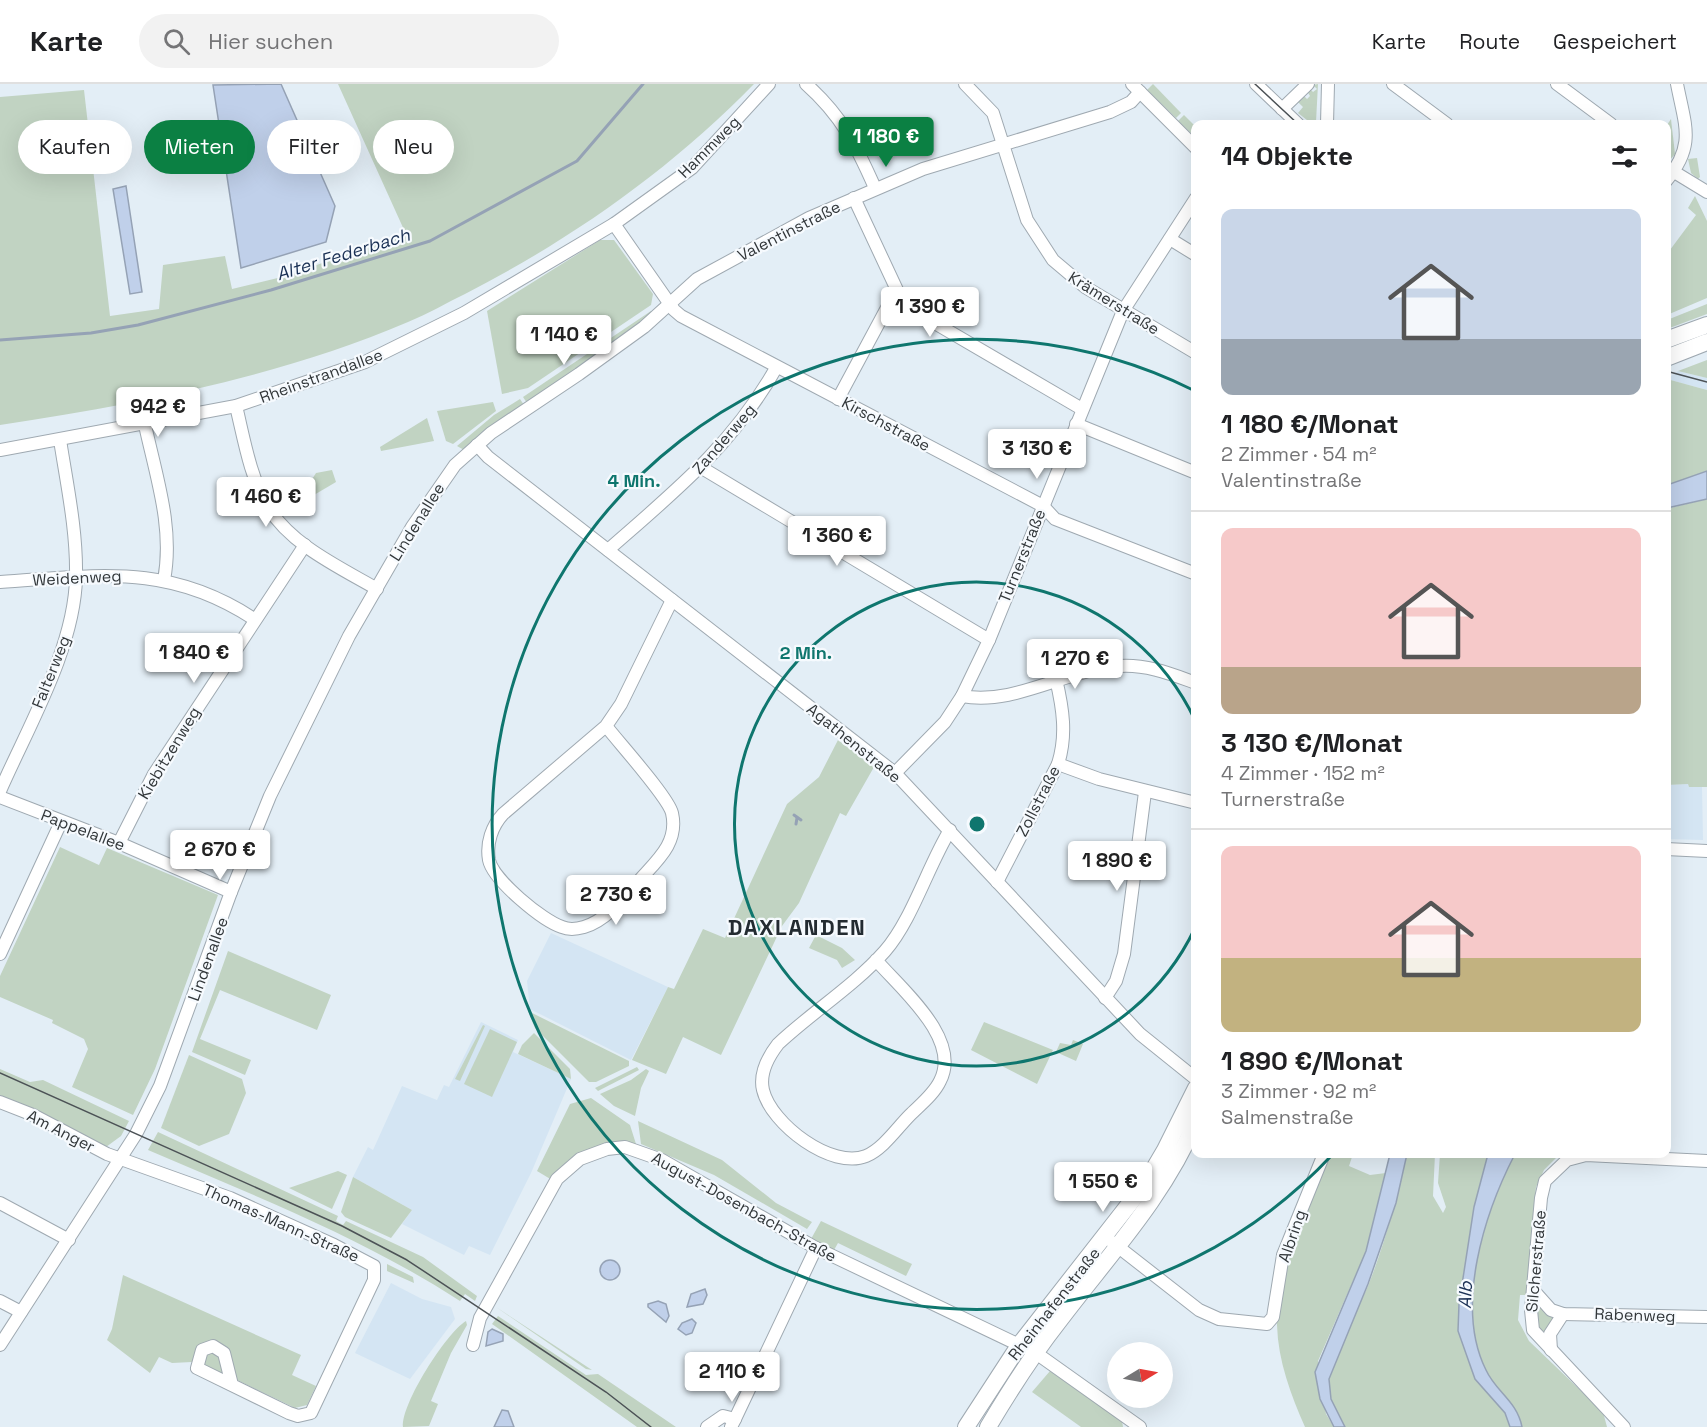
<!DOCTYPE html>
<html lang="de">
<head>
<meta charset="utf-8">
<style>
	body { margin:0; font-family:"Space Grotesk",sans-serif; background:#f2f2f2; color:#202124; height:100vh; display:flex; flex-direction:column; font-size:22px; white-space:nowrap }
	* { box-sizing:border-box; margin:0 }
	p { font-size:20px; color:#757577 }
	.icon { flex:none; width:33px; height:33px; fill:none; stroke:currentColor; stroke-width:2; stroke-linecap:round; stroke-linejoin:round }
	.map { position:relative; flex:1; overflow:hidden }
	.details { position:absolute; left:1191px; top:36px; width:480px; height:1038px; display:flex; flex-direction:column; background:#fff; border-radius:12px; box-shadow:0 6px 24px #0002 }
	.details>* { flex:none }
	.top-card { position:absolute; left:18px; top:36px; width:570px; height:54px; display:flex; gap:12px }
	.needle { width:39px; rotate:80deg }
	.fabs { position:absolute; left:1107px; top:1258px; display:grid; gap:12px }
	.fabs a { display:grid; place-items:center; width:66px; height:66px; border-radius:50%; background:#fff; box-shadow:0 6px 24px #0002; font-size:30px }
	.price { position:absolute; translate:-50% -51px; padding:0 14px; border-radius:6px; background:#fff; color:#222; font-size:20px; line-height:39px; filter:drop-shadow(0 2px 3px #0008) }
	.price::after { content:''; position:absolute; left:50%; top:36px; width:18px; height:14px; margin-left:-9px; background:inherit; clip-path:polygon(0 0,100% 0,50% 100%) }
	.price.active { background:#0b8043; color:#fff }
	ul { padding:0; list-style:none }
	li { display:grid; align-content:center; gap:12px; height:318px; padding:0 30px }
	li+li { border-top:2px solid #e0e0e0 }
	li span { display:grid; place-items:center; height:186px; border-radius:12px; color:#555 }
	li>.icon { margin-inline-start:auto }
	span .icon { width:108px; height:108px; fill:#fffc; stroke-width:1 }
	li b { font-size:26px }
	h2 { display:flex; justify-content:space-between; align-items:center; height:72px; padding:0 30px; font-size:26px }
	.tag { padding:0 21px; border-radius:27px; background:#fff; box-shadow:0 6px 24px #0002; font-size:21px; line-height:54px }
	.tag.active { background:#0b8043; color:#fff }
	header { display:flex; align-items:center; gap:36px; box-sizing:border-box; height:84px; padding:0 30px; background:#fff; border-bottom:2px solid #e0e0e0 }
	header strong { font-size:28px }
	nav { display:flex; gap:33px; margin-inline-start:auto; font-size:21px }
	.search { width:420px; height:54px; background:#f2f2f2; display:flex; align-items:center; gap:15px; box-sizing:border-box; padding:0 21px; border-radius:33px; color:#757577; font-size:22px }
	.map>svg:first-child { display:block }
	.built { fill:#d4e5f3 }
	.green { fill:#c1d3c2 }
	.water { fill:#c0d0ea; stroke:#95a2b5; stroke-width:1.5 }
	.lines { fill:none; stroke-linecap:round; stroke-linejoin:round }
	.stream { stroke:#95a2b5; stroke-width:3 }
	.street-casing { stroke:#9fa9b1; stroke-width:14 }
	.secondary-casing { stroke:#9fa9b1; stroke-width:18 }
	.street { stroke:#fff; stroke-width:12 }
	.secondary { stroke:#fff; stroke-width:16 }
	.tram { stroke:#4c5256; stroke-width:1.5 }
	.ring { fill:none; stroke:#0f766e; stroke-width:3 }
	.labels { text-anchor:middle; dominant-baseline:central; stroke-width:4.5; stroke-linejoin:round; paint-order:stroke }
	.street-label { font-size:16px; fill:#32373a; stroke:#f6fafe }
	.water-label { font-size:18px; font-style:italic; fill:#1a3054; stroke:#f6fafe }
	.district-label { font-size:22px; font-weight:bold; letter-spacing:1.5px; fill:#232b31; stroke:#f6fafe }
	.centre { fill:#0f766e; stroke:#f6fafe; stroke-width:3 }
	.ring-label { font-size:18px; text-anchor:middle; font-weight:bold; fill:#0f766e; stroke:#f6fafe; stroke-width:4.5; stroke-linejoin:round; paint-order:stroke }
</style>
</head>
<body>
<header>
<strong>Karte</strong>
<div class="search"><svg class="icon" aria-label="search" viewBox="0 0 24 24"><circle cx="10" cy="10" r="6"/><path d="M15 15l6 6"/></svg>Hier suchen</div>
<nav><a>Karte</a><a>Route</a><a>Gespeichert</a></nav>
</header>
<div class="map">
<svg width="1707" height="1343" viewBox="0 0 1707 1343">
	<rect width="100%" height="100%" fill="#e3eef6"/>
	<g class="built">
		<path d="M 1678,287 L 1707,294 L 1707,306 L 1667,295 Z"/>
		<path d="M 1688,700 L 1689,703 L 1702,703 L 1703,756 L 1667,755 L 1667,701 Z"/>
		<path d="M 551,849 L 668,903 L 631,976 L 530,925 L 527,897 Z"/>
		<path d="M 481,938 L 518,956 L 513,968 L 571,995 L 531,1089 L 490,1171 L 469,1162 L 464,1171 L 402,1140 L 412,1126 L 353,1093 L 368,1063 L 373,1066 L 402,1002 L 437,1016 L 444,1001 L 449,1003 Z"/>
		<path d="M 391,1199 L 422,1215 L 451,1223 L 455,1235 L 410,1295 L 355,1269 Z"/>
	</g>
	<g class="green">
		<path d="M 338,0 L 754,0 C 670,86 572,155 465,210 C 446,219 428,230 408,238 C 279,293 138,320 0,341 L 0,13 L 84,6 L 110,232 L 159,225 L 163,181 L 225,172 L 232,205 L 290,191 L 405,148 Z"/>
		<path d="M 1153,0 L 1181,29 L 1176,34 L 1147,6 Z"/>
		<path d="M 1318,0 L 1316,38 L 1312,40 L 1298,29 L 1303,23 L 1297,17 L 1303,11 L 1307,15 L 1310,12 L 1307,7 L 1309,4 L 1313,8 L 1317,5 L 1313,1 Z"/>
		<path d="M 1184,31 L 1195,42 L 1195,53 L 1178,37 Z"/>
		<path d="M 1671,35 L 1675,70 L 1669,77 L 1667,75 L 1667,41 Z"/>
		<path d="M 1697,74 L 1700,93 L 1698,95 L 1691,89 L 1688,75 Z"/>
		<path d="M 1695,112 L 1707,137 L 1707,214 L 1667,231 L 1667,170 L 1696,131 L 1688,124 Z"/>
		<path d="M 600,156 L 614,156 L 653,210 L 651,221 L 528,304 L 502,310 L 487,227 Z"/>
		<path d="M 1707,220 L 1707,230 L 1667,245 L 1667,236 Z"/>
		<path d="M 651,227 L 654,229 L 648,236 L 527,319 L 523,313 Z"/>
		<path d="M 1707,276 L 1707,294 L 1678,287 Z"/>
		<path d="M 1667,295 L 1707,306 L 1707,387 L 1667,401 Z"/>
		<path d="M 520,315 L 524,321 L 464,366 L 457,362 L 494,331 Z"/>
		<path d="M 493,318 L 496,327 L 453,360 L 446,357 L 437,327 Z"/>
		<path d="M 427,334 L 434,357 L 381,367 L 380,363 Z"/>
		<path d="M 332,386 L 336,398 L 314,411 L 307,403 L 316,389 Z"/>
		<path d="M 1707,415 L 1707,703 L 1689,703 L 1688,700 L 1667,701 L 1666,425 Z"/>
		<path d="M 838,656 L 874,683 L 846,732 L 840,729 L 799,819 L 782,842 L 721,971 L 683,953 L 666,990 L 632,976 L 668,903 L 674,905 L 703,845 L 725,854 L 787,720 L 819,693 Z"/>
		<path d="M 60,763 L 99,781 L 107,764 L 218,811 L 155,985 L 133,1031 L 72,1003 L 88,965 L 84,955 L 52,939 L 53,936 L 0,913 L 0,892 Z"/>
		<path d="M 816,851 L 842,864 L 855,876 L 842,884 L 837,876 L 809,864 Z"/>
		<path d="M 228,867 L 331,911 L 317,946 L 220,906 L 200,955 L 251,976 L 245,991 L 192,968 Z"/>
		<path d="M 528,927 L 629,977 L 629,982 L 596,998 L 589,998 L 535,944 Z"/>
		<path d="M 984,938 L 1053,966 L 1037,1000 L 971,966 Z"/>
		<path d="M 483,941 L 485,942 L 460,997 L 455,995 Z"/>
		<path d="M 490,945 L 517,958 L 492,1013 L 464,1000 Z"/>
		<path d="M 534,949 L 570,985 L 571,995 L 518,970 L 522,961 Z"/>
		<path d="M 1073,956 L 1083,960 L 1076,977 L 1056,968 L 1060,959 L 1071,961 Z"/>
		<path d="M 189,971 L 242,995 L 246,1009 L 229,1050 L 199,1062 L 161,1044 Z"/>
		<path d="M 637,983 L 639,986 L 598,1007 L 595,1004 Z"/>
		<path d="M 0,985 L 30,998 L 43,996 L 129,1037 L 121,1052 L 106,1063 L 0,1012 Z"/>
		<path d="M 646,985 L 649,987 L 641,1004 L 635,1032 L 614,1022 L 600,1010 L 631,996 Z"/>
		<path d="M 591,1014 L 630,1041 L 636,1060 C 597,1059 577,1065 552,1096 L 537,1087 L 570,1020 Z"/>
		<path d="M 638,1037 L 722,1076 L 776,1119 L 812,1138 L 807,1145 L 714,1091 L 641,1060 Z"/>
		<path d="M 158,1048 L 338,1132 L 336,1137 L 343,1141 L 346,1137 L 423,1173 L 477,1212 L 475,1217 L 465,1210 L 460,1217 C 363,1154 255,1112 148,1066 Z"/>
		<path d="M 1328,1070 L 1353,1070 L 1349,1082 L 1370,1091 L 1386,1089 L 1366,1167 L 1318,1277 L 1326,1330 L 1334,1343 L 1305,1343 C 1291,1311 1278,1277 1277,1241 C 1275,1186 1308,1121 1328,1070 Z"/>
		<path d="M 1407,1070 L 1435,1070 L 1433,1112 L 1443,1129 L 1446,1123 L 1438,1099 L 1440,1070 L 1488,1070 L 1474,1123 L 1459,1220 L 1458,1247 L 1475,1295 L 1505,1329 L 1510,1343 L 1345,1343 C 1337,1328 1327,1313 1329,1296 C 1333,1266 1356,1230 1368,1202 C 1385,1159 1397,1114 1407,1070 Z"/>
		<path d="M 1515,1070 L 1560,1070 L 1544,1086 L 1536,1103 L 1526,1211 L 1520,1211 L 1518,1236 L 1529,1257 L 1603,1328 L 1607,1343 L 1522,1343 C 1517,1318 1496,1308 1486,1286 C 1454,1222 1485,1128 1515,1070 Z"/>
		<path d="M 338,1087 L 347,1091 L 332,1125 L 289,1104 Z"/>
		<path d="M 353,1093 L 412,1126 L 391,1154 L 345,1133 L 341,1128 Z"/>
		<path d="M 821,1137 L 912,1180 L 906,1192 L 838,1159 L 834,1166 L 811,1155 Z"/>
		<path d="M 387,1180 L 413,1193 L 414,1199 L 387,1187 Z"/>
		<path d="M 123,1191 L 301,1271 L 292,1291 L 316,1302 L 307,1321 L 295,1324 L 235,1295 L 231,1274 L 198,1264 L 192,1278 L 172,1279 L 159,1273 L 150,1289 L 107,1256 L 112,1245 Z"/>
		<path d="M 1534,1220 L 1556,1233 L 1543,1253 L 1534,1237 Z"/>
		<path d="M 496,1223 L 592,1286 L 586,1285 Z"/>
		<path d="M 498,1232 L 586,1291 L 598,1290 L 676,1343 L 637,1343 L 492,1240 Z"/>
		<path d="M 466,1237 L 467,1241 L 451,1269 L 431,1317 L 438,1320 L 429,1342 L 403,1343 C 401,1320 446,1249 466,1237 Z"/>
		<path d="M 214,1267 L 221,1272 L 226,1293 L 203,1284 L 203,1273 Z"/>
		<path d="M 1050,1287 L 1122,1337 L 1123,1343 L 1081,1343 L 1032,1308 Z"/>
	</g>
	<g class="water">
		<path d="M 281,0 L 335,122 L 326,158 L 241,184 L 213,1 Z"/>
		<path d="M 126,102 L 142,208 L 130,210 L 113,105 Z"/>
		<path d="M 1707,387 L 1707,415 L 1667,424 L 1667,401 Z"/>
		<path d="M 1390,1070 L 1407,1070 L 1396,1119 L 1368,1200 L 1329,1295 L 1331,1315 L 1345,1343 L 1334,1343 L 1320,1315 L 1315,1288 L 1366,1167 Z"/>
		<path d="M 1488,1070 L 1515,1070 C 1485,1128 1454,1222 1486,1286 C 1496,1308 1517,1317 1522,1343 L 1510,1343 L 1505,1329 L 1475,1295 L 1458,1247 L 1459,1220 L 1474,1123 Z"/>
		<circle cx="610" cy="1186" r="10"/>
		<path d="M 705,1205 L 707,1211 L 703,1220 L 687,1223 L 691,1210 Z"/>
		<path d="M 658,1217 L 666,1220 L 669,1232 L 666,1238 L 648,1223 L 648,1220 Z"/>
		<path d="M 692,1235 L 696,1239 L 692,1249 L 686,1251 L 678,1245 L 682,1239 Z"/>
		<path d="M 492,1245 L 503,1250 L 503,1257 L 486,1262 L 488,1248 Z"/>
		<path d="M 502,1326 L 508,1327 L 514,1343 L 494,1343 Z"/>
	</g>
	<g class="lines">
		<g class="stream">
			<path d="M 0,256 L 91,249 L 138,241 L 271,206 L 430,157 L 577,77 L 643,0"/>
			<path d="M 794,731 L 801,736"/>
			<path d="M 796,740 L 797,734"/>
		</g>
		<defs>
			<g id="street">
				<path d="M 806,0 C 842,32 856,61 875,104"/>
				<path d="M 965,0 L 993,29 L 1027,136 L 1053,176 L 1085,203 L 1196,269"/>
				<path d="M 1132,0 L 1196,64"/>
				<path d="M 1256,0 L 1298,40"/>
				<path d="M 1393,0 L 1447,40"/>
				<path d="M 1557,0 L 1611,40"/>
				<path d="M 1282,25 L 1308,0"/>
				<path d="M 1327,40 L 1328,0"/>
				<path d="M 1666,83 L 1707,108"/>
				<path d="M 1666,97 C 1696,61 1685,42 1677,0"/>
				<path d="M 854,114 L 904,221 L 1082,325"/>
				<path d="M 614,140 L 674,226 L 681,232 L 1043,422 L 1055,435 L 1196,490"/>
				<path d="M 1170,155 L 1196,171"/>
				<path d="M 838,315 L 889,220 L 899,214"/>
				<path d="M 236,322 C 244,355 250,393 268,423 C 291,461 339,483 377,505"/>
				<path d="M 1076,340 L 1196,389"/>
				<path d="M 145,341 C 156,392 174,444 164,496"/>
				<path d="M 477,361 L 488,373 L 895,689 L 1140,950 L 1196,995"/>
				<path d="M 0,366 L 236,322 L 365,278 L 464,229 L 614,140 L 692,84 L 769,0"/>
				<path d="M 702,384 L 989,556"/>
				<path d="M 608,466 C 674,408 732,362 776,284"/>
				<path d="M 0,498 C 97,492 167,478 254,535"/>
				<path d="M 962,612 C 1015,622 1067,585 1119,582 C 1146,580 1171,590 1196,599"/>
				<path d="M 606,642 L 503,730 C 492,742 486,759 489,776 C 493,796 543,837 562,843 C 569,846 577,845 584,843 C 609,836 629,807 646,789 C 662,772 678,755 672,729 C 668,713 620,660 606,642 L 621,620 L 672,516"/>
				<path d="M 1058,680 L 1099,695 L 1196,719"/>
				<path d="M 895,689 L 945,638 L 962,612 L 989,556 L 1123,227 L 1196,114"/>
				<path d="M 0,707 C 28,643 75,563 76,493 C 77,447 67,401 60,356"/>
				<path d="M 0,713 L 119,759 L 231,808"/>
				<path d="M 119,759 L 154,690 L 305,461"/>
				<path d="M 1666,765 L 1707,767"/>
				<path d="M 997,798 L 1058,680 C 1067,651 1063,625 1056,595"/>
				<path d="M 0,870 L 61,738"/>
				<path d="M 876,876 C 901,905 962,955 940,997 C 934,1010 920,1021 910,1031 C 897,1044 883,1065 866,1072 C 832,1086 771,1040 763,1006 C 759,989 768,973 778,960 C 812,928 854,902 885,867 C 912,836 928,782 950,746"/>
				<path d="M 1105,914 L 1116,897 L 1124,870 L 1145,708"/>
				<path d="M 0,1018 L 33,1031 L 107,1070 L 230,1114 L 334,1161 L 374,1182 L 374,1196 L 311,1329 L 298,1332 L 289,1329 L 197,1284 L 202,1266 L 213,1262 L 224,1269 L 232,1301"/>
				<path d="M 0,1119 L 69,1156"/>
				<path d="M 1112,1158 L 1199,1226 L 1219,1235 L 1267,1240 L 1273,1233 L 1283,1171 L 1324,1070"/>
				<path d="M 1534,1207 L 1551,1226 L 1563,1230 L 1707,1233"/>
				<path d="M 0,1217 L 21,1228"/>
				<path d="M 0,1261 L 136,1050 L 160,1002 L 231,808 L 270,712 L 349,552 L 412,443 L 455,381 L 491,349 L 579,290 L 644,243 L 697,195 L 809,134 L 923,85 L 1110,28 L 1131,18 L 1140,8"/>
				<path d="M 473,1261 L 480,1234 L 557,1095 L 580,1075 L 607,1065 L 625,1063 L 662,1076 L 816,1164 L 1036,1269 L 1140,1343"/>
				<path d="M 1551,1266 L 1550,1250 L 1563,1230"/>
				<path d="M 735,1335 L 816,1164"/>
				<path d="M 707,1343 L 723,1332 L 735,1335 L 731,1343"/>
				<path d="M 1624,1343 L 1533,1246 L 1531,1226 L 1541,1114 L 1545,1097 L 1567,1076 L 1586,1071 L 1707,1077"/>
			</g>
			<g id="secondary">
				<path d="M 1666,256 L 1707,241"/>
				<path d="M 1666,274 L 1707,258"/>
				<path d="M 966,1343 L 1020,1260 L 1145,1100 L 1165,1066 L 1196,1004"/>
				<path d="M 988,1343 C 1010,1306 1033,1270 1059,1237 C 1108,1172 1164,1113 1196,1037"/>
			</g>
		</defs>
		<use href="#street" class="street-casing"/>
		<use href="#secondary" class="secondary-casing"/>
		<use href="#street" class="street"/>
		<use href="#secondary" class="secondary"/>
		<g class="tram">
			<path d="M 1255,0 L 1298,40"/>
			<path d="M 1666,287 L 1707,298"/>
			<path d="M 0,989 L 342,1142 L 407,1176 L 606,1308 L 651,1343"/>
		</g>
	</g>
	<g class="ring">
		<path d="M1195 844A242 242 0 1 1 1195 636"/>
		<path d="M1332 1071A485 485 0 1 1 1193 306"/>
	</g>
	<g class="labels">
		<g class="street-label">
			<text transform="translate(709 63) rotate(-45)">Hammweg</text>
			<text transform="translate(789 147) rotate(-27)">Valentinstraße</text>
			<text transform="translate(1114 219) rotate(32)">Krämerstraße</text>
			<text transform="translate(321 292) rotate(-20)">Rheinstrandallee</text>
			<text transform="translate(886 340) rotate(28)">Kirschstraße</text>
			<text transform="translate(724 355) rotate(-49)">Zanderweg</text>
			<text transform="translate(417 438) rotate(-58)">Lindenallee</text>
			<text transform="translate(1022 472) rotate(-68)">Turnerstraße</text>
			<text transform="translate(77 494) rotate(-3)">Weidenweg</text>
			<text transform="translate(51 588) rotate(-68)">Falterweg</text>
			<text transform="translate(854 659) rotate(39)">Agathenstraße</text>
			<text transform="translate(169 669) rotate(-59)">Kiebitzenweg</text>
			<text transform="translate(1038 717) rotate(-63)">Zollstraße</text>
			<text transform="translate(83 746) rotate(21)">Pappelallee</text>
			<text transform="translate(208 875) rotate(-70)">Lindenallee</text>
			<text transform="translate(61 1047) rotate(27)">Am Anger</text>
			<text transform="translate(744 1123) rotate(29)">August-Dosenbach-Straße</text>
			<text transform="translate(281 1139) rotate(24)">Thomas-Mann-Straße</text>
			<text transform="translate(1292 1152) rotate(-71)">Albring</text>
			<text transform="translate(1536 1177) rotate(-85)">Silcherstraße</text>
			<text transform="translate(1054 1220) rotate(-52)">Rheinhafenstraße</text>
			<text transform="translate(1635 1231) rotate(2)">Rabenweg</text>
		</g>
		<g class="water-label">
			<text transform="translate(343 170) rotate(-17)">Alter Federbach</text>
			<text transform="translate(1465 1211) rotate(-87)">Alb</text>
		</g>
		<g class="district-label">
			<text x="797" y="843">DAXLANDEN</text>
		</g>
	</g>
	<circle cx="977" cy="740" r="9" class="centre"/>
	<g class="ring-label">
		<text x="634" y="403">4 Min.</text>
		<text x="806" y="575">2 Min.</text>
	</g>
</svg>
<div class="fabs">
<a><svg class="needle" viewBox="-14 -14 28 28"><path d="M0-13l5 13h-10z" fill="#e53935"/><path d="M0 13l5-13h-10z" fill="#757577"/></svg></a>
</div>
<b class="price active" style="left:886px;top:84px">1 180 €</b>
<b class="price" style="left:930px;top:254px">1 390 €</b>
<b class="price" style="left:564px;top:282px">1 140 €</b>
<b class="price" style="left:158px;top:354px">942 €</b>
<b class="price" style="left:1037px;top:396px">3 130 €</b>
<b class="price" style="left:266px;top:444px">1 460 €</b>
<b class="price" style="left:837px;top:483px">1 360 €</b>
<b class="price" style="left:194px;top:600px">1 840 €</b>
<b class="price" style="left:1075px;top:606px">1 270 €</b>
<b class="price" style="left:220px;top:797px">2 670 €</b>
<b class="price" style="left:1117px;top:808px">1 890 €</b>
<b class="price" style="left:616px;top:842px">2 730 €</b>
<b class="price" style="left:1103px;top:1129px">1 550 €</b>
<b class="price" style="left:732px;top:1319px">2 110 €</b>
<div class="top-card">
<a class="tag">Kaufen</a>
<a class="tag active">Mieten</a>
<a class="tag">Filter</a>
<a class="tag">Neu</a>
</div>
<section class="details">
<h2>14 Objekte<svg class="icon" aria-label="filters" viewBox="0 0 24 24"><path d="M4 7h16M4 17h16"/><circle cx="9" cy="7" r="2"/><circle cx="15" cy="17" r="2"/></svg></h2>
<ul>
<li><span style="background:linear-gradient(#c9d6e8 70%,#9aa5b1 0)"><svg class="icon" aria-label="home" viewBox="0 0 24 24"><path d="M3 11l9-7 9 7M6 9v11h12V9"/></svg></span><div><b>1 180 €/Monat</b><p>2 Zimmer · 54 m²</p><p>Valentinstraße</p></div></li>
<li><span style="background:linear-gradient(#f6c9c9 75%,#b9a48a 0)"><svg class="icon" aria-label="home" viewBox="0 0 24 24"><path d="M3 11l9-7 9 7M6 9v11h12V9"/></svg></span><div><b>3 130 €/Monat</b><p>4 Zimmer · 152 m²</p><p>Turnerstraße</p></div></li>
<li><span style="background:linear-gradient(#f6c9c9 60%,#c2b280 0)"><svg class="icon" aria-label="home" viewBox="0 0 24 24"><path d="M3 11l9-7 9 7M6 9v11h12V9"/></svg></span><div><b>1 890 €/Monat</b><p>3 Zimmer · 92 m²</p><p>Salmenstraße</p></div></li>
</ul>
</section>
</div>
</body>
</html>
